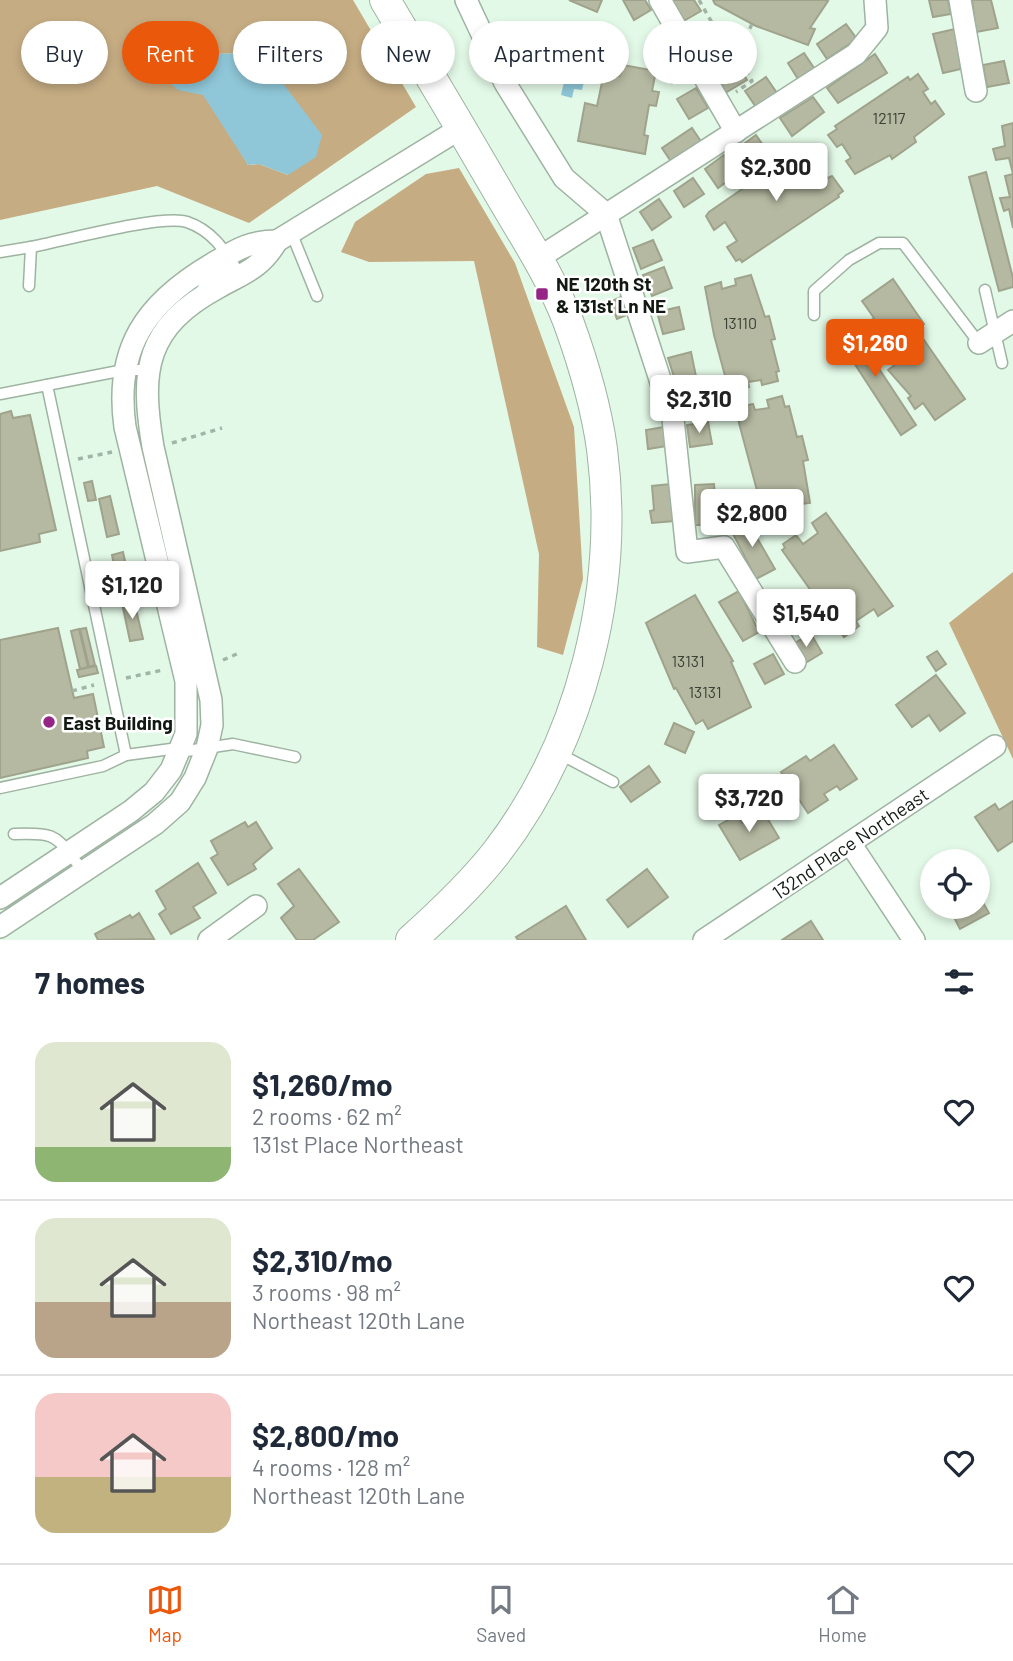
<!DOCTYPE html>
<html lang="en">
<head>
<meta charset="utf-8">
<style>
	body { margin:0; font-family:Barlow,sans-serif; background:#f2f2f3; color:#1f2937; height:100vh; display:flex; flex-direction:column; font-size:26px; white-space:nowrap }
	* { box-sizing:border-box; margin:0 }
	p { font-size:23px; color:#747a83 }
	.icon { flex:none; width:38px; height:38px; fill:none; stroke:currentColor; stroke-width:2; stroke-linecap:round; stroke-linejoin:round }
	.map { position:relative; height:940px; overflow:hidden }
	.drawer { display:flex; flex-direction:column; background:#fff; flex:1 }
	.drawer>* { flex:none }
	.banner { position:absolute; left:21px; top:21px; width:971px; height:63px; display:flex; gap:14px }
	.tools { position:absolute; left:920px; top:849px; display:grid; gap:14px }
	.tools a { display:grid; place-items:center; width:70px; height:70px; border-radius:50%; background:#fff; box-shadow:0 4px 10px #0003; font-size:35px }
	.price { position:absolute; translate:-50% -60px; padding:0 16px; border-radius:7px; background:#fff; color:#222; font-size:23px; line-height:46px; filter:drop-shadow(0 2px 4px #0008) }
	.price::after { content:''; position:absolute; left:50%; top:42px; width:21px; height:16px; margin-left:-10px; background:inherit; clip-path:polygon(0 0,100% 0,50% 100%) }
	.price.current { background:#ea580c; color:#fff }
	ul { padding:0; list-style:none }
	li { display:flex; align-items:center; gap:21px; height:175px; padding:0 35px }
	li+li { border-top:2px solid #e0e1e3 }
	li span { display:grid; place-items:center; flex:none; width:196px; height:140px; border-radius:21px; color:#555 }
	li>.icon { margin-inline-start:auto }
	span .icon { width:84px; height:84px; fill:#fffc; stroke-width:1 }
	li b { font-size:30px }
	h2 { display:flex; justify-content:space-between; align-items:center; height:84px; padding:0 35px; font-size:30px }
	.tag { padding:0 24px; border-radius:32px; background:#fff; box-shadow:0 4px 10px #0003; font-size:24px; line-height:63px }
	.tag.current { background:#ea580c; color:#fff }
	.tab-bar { display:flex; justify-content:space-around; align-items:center; height:98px; border-top:2px solid #e0e1e3; background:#fff; font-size:19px; color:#747a83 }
	.tab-bar a { display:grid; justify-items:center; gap:4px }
	.tab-bar .current { color:#ea580c }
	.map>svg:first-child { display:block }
	.forest { fill:#c5ac83; fill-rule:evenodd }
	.water { fill:#8fc7d8 }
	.building { fill:#b5b9a1; stroke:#9fa38b; stroke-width:2 }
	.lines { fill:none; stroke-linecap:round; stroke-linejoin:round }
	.lane-casing { stroke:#9eb3a1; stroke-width:13 }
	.street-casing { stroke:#9eb3a1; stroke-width:24 }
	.secondary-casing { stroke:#9eb3a1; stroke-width:32 }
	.path { stroke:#a2b4a5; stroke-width:3.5; stroke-dasharray:5 5; stroke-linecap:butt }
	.lane { stroke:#fff; stroke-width:10 }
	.street { stroke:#fff; stroke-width:21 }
	.secondary { stroke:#fff; stroke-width:30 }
	.poi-dot { fill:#962685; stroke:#fff; stroke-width:2.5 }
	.labels { text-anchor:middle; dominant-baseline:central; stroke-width:5; stroke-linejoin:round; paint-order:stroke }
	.number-label { font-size:16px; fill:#3a4136 }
	.poi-label { font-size:19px; font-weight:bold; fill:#111912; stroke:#fff; text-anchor:start }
	.street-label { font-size:19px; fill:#111912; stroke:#fff }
</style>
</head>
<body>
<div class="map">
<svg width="1013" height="940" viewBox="0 0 1013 940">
	<rect width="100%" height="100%" fill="#e3f9e7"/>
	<g class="forest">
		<path d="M 0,0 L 353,0 L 416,107 L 249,223 L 157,186 L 0,220 ZM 174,43 L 215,54 L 260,53 L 288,175 L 259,164 L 248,165 Z"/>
		<path d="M 459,168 L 515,263 L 574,427 L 583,579 L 563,655 L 537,647 L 539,554 L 474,261 L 369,262 L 341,252 L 355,222 L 426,174 Z"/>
		<path d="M 1013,572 L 1013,759 L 949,623 Z"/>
	</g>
	<g class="water">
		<path d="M 174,43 L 215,54 L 260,53 L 322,135 L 316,157 L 288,175 L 259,164 L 248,165 L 203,95 L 178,90 L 159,74 L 158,56 Z"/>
		<path d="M 570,56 L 580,58 L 579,66 L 587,68 L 582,90 L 574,89 L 572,98 L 561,95 Z"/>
	</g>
	<g class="building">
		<path d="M 569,0 L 602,0 L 597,12 Z"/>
		<path d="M 623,0 L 645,0 L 651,10 L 634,20 Z"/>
		<path d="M 674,0 L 694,0 L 701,11 L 682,22 L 670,2 Z"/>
		<path d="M 713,0 L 825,0 L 828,1 L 810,28 L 815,29 L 808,45 L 756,26 L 715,4 Z"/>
		<path d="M 929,0 L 948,0 L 951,14 L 933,17 Z"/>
		<path d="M 972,0 L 991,0 L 998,28 L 976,32 Z"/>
		<path d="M 846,24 L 857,39 L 827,59 L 817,44 Z"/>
		<path d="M 955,29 L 961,69 L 943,73 L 933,34 Z"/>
		<path d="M 714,33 L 731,62 L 735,60 L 747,80 L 725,93 L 697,42 Z"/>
		<path d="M 804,53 L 814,68 L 798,79 L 788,63 Z"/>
		<path d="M 875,54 L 887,73 L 838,103 L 827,88 Z"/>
		<path d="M 680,58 L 689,74 L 672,83 L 663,67 Z"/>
		<path d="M 1004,61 L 1009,83 L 987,87 L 983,65 Z"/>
		<path d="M 623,65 L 656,71 L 652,91 L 659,92 L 656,106 L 649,105 L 644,135 L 648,136 L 645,154 L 578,141 L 585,103 L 597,106 L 604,73 L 620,76 Z"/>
		<path d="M 918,74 L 928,89 L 923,92 L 931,104 L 935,101 L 944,114 L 914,137 L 916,142 L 892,159 L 890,155 L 855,174 L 846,161 L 851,158 L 842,144 L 837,147 L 828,135 L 837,129 L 835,126 L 908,77 L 910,80 Z"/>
		<path d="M 766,77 L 777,93 L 756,107 L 745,91 Z"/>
		<path d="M 696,88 L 708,108 L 689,119 L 677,99 Z"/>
		<path d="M 813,97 L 824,112 L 792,136 L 780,118 Z"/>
		<path d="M 1013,123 L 1013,174 L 1009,158 L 996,160 L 993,149 L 1005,146 L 1002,126 Z"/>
		<path d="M 692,128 L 702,143 L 672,163 L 662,148 Z"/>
		<path d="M 756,135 L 767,151 L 751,161 L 741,146 Z"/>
		<path d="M 806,145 L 811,145 L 823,163 L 819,165 L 828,178 L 832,176 L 843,191 L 838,195 L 839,197 L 742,262 L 740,259 L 736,261 L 727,247 L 737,241 L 725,222 L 714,230 L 706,216 L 709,212 Z"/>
		<path d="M 724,155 L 737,174 L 718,188 L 705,169 Z"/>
		<path d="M 986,172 L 1013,278 L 1013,287 L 999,291 L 969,177 Z"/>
		<path d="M 1013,174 L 1013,228 L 1009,209 L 1004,211 L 1000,198 L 1010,197 L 1005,176 Z"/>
		<path d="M 693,178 L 704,194 L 684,207 L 674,191 Z"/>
		<path d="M 659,199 L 671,217 L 652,230 L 640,212 Z"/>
		<path d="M 653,240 L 662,260 L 641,269 L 633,248 Z"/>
		<path d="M 664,267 L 672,288 L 652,296 L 643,275 Z"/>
		<path d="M 751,275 L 765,317 L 769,316 L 775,339 L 771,340 L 779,371 L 776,372 L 778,381 L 762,385 L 761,380 L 748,382 L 749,387 L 732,392 L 730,382 L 727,383 L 714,335 L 705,287 L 721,282 L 722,289 L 736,285 L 735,279 Z"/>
		<path d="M 893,279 L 924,324 L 917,330 L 965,399 L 935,420 L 923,403 L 915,409 L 908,398 L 911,396 L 888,370 L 896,364 L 884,347 L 891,343 L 881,329 L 870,336 L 863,326 L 874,318 L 862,301 Z"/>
		<path d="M 627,294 L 634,312 L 617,319 L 610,302 Z"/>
		<path d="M 679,307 L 684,329 L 663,334 L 657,312 Z"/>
		<path d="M 849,323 L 916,425 L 901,435 L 834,332 Z"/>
		<path d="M 691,352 L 699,391 L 680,396 L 668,358 Z"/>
		<path d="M 782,396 L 785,407 L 789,406 L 797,437 L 802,436 L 808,460 L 803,461 L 810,503 L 793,505 L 793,501 L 780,503 L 780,508 L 763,513 L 735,408 L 753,404 L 755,410 L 769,408 L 767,400 Z"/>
		<path d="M 11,411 L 13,418 L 30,415 L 56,530 L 39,534 L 40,542 L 0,551 L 0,414 Z"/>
		<path d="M 708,422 L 712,444 L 690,447 L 687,425 Z"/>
		<path d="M 664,427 L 667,446 L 648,449 L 646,430 Z"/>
		<path d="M 92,481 L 96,500 L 88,501 L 84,483 Z"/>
		<path d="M 670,484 L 674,521 L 652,523 L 650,511 L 654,510 L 652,486 Z"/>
		<path d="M 714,484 L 717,525 L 695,525 L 695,485 Z"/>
		<path d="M 110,496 L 119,534 L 107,537 L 99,499 Z"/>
		<path d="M 826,513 L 893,606 L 878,616 L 874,609 L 856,621 L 859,626 L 844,637 L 782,550 L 785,548 L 783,544 L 796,535 L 803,544 L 818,533 L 812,523 Z"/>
		<path d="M 746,519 L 775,569 L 756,579 L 730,528 Z"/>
		<path d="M 123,552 L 130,583 L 118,585 L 112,555 Z"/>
		<path d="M 739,591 L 759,632 L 743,641 L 719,602 Z"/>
		<path d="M 785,592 L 807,626 L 787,637 L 769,601 Z"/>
		<path d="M 695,595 L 733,661 L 731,662 L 751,707 L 708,729 L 703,720 L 696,724 L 676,688 L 674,689 L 646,623 Z"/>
		<path d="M 134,601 L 143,639 L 130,641 L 122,603 Z"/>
		<path d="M 58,628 L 74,698 L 93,694 L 104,747 L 87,751 L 88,758 L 0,778 L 0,640 Z"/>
		<path d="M 86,628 L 95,665 L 89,667 L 80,629 Z"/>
		<path d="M 79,629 L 88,667 L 80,669 L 71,631 Z"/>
		<path d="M 811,634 L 822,653 L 802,665 L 791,645 Z"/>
		<path d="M 937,651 L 946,664 L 936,671 L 927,657 Z"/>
		<path d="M 773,654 L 784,674 L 765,684 L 754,664 Z"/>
		<path d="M 96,666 L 98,673 L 79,677 L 77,670 Z"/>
		<path d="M 936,675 L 965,713 L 940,731 L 929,715 L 912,727 L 896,705 Z"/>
		<path d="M 674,723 L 694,732 L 685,753 L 665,744 Z"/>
		<path d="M 834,745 L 857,779 L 840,790 L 837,786 L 824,794 L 828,800 L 808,813 L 781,772 L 806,756 L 810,761 Z"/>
		<path d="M 649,766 L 660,782 L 631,802 L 620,787 Z"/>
		<path d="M 1013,801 L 1013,841 L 998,851 L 975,817 L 995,804 L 999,810 Z"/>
		<path d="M 763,811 L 779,838 L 740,860 L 719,825 L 737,815 L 742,823 Z"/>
		<path d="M 245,822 L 248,827 L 256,822 L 272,848 L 253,864 L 256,869 L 228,885 L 211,858 L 218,854 L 211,841 Z"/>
		<path d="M 198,863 L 216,893 L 193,907 L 200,918 L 171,934 L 159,914 L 166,909 L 156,891 Z"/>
		<path d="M 299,869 L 339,922 L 313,940 L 297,940 L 281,918 L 294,906 L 278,884 Z"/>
		<path d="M 647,869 L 668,897 L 628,927 L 607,900 Z"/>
		<path d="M 978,894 L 989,913 L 960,929 L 948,906 L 978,906 Z"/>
		<path d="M 566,906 L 586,940 L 518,940 L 516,937 Z"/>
		<path d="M 139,913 L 154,939 L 98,940 L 95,934 L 130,915 L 132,918 Z"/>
		<path d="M 811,921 L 823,940 L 782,940 Z"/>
	</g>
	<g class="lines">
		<defs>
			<g id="lane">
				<path d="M 291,232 L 317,296"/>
				<path d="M 0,252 L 31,247"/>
				<path d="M 29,286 L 31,247 C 63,241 161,214 187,222 C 214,231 226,253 240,275"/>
				<path d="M 985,290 L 1002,363"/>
				<path d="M 199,296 L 206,282 L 234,265"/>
				<path d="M 814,315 L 814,291 L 849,260 L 879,243 L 903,243 L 979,343"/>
				<path d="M 147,370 L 124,370 L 47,385 L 126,755 L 171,749 L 180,752 L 233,744 L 295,757"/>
				<path d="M 0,394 L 47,385"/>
				<path d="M 558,753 L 613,782"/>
				<path d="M 0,788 L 103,766 L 126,755"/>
				<path d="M 14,834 C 63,832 54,838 84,871"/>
			</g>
			<g id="street">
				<path d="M 466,0 L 505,83 L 564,178 L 606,214 L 673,419 L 687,552 L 724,547 L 795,662"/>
				<path d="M 660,0 L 736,132"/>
				<path d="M 960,0 L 976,91"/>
				<path d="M 277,241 L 461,128"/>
				<path d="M 537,259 L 856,54 L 877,28 L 875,0"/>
				<path d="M 979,343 L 1013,321"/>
				<path d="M 850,843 L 914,940"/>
				<path d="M 0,898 L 131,811 L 154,792 L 171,770 L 186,734 L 186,681 L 125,427 C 114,348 146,303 212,264 C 236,250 249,241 277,241 C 261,268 246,272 219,287 C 145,327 140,370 153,447 L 211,700 L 212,725 L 207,748 L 195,778 L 180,802 L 155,824 L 0,927"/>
				<path d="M 209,940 L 256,906"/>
				<path d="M 704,940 L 995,746"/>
			</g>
			<path id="secondary" d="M 385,0 C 425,67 464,133 503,200 C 526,239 552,279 568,321 C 583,362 596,406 602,449 C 620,587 582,742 496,853 C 471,885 441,913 411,940"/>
		</defs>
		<use href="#lane" class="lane-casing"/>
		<use href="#street" class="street-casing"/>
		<use href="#secondary" class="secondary-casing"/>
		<g class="path">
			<path d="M 699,0 L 731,56 L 735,53 L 752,81 L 736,92"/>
			<path d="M 737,56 L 752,24"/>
			<path d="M 172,443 L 222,428"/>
			<path d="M 78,459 L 112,452"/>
			<path d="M 223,660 L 239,653"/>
			<path d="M 126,678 L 163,670"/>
			<path d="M 72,691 L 94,685"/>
		</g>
		<use href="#lane" class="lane"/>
		<use href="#street" class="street"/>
		<use href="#secondary" class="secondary"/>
	</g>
	<g class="poi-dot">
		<rect x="535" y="287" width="14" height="14" rx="3.5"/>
		<circle cx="49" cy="722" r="7"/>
	</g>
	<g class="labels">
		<g class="number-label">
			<text x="889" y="117">12117</text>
			<text x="740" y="322">13110</text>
			<text x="688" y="660">13131</text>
			<text x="705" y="691">13131</text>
		</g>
		<g class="poi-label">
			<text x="556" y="283">NE 120th St<tspan x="556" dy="22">&amp; 131st Ln NE</tspan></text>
			<text x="63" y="722">East Building</text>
		</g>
		<g class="street-label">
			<text transform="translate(850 843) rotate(-34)">132nd Place Northeast</text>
		</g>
	</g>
</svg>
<div class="tools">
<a><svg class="icon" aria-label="locate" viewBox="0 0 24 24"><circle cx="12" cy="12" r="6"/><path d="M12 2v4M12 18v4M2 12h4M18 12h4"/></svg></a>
</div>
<b class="price" style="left:776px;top:203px">$2,300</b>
<b class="price current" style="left:875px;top:379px">$1,260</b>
<b class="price" style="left:699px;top:435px">$2,310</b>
<b class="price" style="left:752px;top:549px">$2,800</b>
<b class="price" style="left:132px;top:621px">$1,120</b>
<b class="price" style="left:806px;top:649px">$1,540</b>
<b class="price" style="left:749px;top:834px">$3,720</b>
<div class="banner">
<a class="tag">Buy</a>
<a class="tag current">Rent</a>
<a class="tag">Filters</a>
<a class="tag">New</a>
<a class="tag">Apartment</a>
<a class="tag">House</a>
</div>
</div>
<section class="drawer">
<h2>7 homes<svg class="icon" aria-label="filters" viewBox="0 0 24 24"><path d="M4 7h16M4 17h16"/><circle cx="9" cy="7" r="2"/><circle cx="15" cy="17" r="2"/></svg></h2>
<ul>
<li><span style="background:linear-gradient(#dfe7d0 75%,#8fb573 0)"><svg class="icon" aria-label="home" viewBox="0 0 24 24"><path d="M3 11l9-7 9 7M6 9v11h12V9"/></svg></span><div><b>$1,260/mo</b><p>2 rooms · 62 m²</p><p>131st Place Northeast</p></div><svg class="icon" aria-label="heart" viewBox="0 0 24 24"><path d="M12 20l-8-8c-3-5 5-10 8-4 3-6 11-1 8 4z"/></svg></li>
<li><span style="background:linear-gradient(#dfe7d0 60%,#b9a48a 0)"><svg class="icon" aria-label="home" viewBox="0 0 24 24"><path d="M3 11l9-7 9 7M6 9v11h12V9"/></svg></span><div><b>$2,310/mo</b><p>3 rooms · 98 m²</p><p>Northeast 120th Lane</p></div><svg class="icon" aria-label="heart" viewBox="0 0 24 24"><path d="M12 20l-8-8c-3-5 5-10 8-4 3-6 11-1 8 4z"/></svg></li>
<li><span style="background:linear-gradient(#f6c9c9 60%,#c2b280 0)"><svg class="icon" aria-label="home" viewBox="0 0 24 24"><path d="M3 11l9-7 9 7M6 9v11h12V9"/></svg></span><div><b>$2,800/mo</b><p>4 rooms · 128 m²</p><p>Northeast 120th Lane</p></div><svg class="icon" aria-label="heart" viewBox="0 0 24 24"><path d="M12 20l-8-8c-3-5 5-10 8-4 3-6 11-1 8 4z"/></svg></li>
</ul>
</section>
<nav class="tab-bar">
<a class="current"><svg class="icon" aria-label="map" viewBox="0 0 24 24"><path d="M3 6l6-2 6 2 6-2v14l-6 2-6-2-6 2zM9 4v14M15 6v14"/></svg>Map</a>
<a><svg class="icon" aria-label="saved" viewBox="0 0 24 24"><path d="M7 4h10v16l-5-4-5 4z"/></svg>Saved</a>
<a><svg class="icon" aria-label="home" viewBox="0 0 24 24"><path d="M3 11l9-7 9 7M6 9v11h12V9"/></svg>Home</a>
</nav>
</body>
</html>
